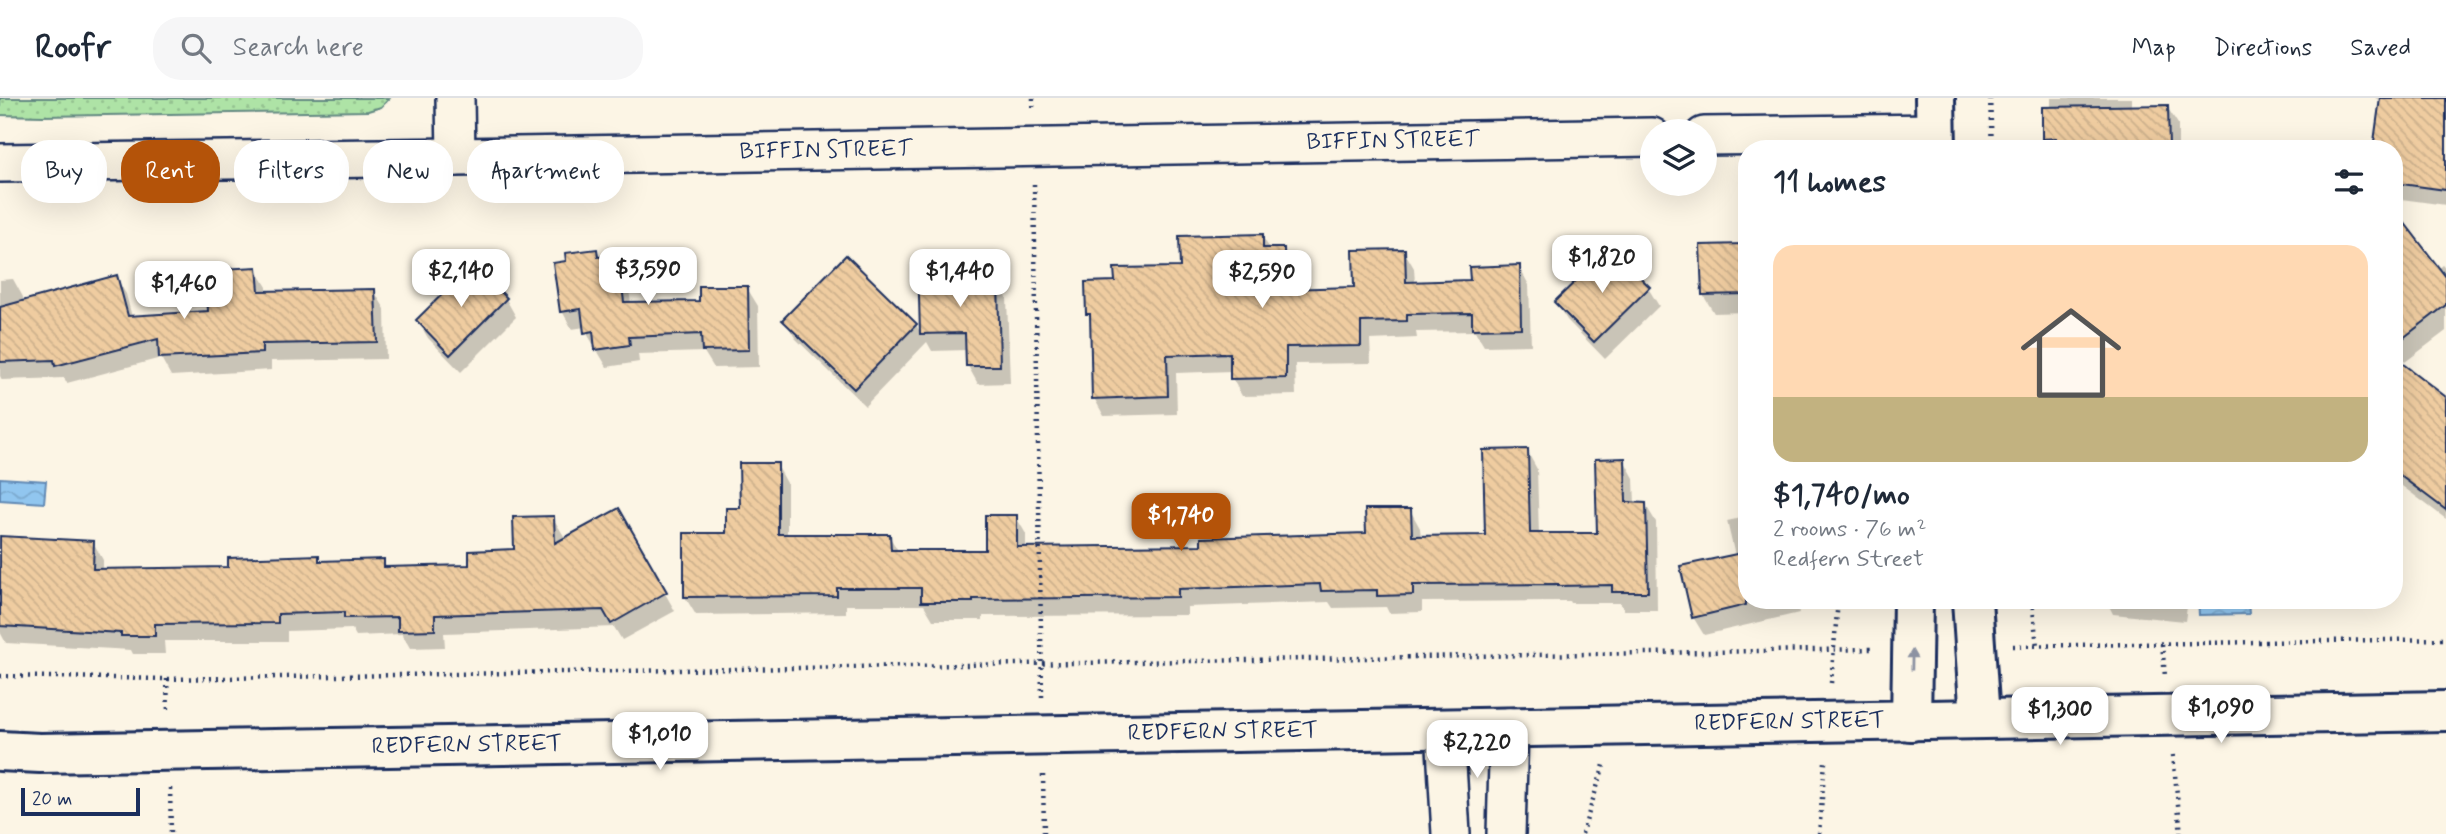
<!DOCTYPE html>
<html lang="en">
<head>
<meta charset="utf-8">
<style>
	body { margin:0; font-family:Mynerve,sans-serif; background:#f6f6f7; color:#1f2937; height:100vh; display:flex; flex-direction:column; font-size:26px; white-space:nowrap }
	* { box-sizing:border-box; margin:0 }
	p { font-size:23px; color:#747a83 }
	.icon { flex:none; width:38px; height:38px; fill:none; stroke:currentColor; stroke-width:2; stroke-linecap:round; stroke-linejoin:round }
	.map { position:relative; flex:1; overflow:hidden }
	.side { position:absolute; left:1738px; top:42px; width:665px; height:469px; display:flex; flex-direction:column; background:#fff; border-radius:28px; box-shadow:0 7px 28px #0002 }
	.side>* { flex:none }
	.banner { position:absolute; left:21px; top:42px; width:665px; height:63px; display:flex; gap:14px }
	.tools { position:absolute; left:1640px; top:21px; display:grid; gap:14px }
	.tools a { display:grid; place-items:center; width:77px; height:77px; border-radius:50%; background:#fff; box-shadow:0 7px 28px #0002; font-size:35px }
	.scale { position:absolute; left:21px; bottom:18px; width:119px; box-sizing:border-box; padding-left:7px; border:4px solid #1b2f5e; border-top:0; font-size:19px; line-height:24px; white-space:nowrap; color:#1b2f5e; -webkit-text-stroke:5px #fcf5e5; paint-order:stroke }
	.price { position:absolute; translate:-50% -60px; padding:0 16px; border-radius:14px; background:#fff; color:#222; font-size:23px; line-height:46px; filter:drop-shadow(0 2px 4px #0008) }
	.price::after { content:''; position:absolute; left:50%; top:42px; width:21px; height:16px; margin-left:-10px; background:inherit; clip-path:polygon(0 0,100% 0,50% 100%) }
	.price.selected { background:#b45309; color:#fff }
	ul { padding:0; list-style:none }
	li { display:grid; align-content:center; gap:14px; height:371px; padding:0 35px }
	li span { display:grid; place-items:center; height:217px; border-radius:21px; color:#555 }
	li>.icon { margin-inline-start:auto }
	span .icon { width:126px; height:126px; fill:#fffc; stroke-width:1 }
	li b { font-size:30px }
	h2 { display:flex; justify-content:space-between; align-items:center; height:84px; padding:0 35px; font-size:30px }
	.chip { padding:0 24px; border-radius:28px; background:#fff; box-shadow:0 7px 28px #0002; font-size:24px; line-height:63px }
	.chip.selected { background:#b45309; color:#fff }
	header { display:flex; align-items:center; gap:42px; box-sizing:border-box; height:98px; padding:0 35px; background:#fff; border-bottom:2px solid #e0e1e3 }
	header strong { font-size:33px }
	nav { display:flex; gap:38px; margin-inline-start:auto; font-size:24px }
	.search { width:490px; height:63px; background:#f6f6f7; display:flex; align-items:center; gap:18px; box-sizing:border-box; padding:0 24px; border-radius:28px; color:#747a83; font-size:26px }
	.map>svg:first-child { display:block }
	.park { fill:url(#park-dots); stroke:#648982; stroke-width:2 }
	.water { fill:url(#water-waves); stroke:#628ab5; stroke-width:2 }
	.shadow { fill:#0003 }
	.building { fill:url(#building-back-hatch); stroke:#1b2f5e; stroke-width:2 }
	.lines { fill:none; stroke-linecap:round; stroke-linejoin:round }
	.minor-casing { stroke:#1b2f5e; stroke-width:42 }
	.tertiary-casing { stroke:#1b2f5e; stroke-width:44 }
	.secondary-casing { stroke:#1b2f5e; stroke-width:44 }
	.path { stroke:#1b2f5e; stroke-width:4.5; stroke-dasharray:2 5; stroke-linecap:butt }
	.minor { stroke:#fcf5e5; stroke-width:37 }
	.tertiary { stroke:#fcf5e5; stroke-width:38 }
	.secondary { stroke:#fcf5e5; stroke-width:38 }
	.oneway { fill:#8c92a2 }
	.labels { text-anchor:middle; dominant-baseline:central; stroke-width:7; stroke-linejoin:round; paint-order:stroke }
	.street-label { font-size:23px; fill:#1b2f5e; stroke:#fcf5e5 }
</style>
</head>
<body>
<header>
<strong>Roofr</strong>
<div class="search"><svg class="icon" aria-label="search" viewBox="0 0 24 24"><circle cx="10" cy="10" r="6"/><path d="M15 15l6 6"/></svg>Search here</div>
<nav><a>Map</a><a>Directions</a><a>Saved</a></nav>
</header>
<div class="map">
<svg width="2446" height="736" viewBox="0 0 2446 736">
	<defs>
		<pattern id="park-dots" width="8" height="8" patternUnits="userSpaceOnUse" patternTransform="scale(1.75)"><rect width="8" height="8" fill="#aee3a6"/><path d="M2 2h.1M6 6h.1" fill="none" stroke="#95c391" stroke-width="1.8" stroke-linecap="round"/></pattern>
		<pattern id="water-waves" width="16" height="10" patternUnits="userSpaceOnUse" patternTransform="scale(1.75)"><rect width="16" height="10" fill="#91c6ef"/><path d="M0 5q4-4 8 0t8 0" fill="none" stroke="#7caacf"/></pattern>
		<pattern id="building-back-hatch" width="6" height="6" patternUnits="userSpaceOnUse" patternTransform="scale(1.75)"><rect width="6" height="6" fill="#efcca0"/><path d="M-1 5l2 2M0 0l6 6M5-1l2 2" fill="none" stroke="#ccb08c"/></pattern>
	</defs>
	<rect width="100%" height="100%" fill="#fcf5e5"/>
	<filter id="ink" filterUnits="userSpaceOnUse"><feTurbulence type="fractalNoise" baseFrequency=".0143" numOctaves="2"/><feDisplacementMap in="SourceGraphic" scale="14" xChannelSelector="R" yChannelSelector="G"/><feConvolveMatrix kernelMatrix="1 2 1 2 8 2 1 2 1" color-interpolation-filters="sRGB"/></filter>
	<g filter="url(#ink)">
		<path class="park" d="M 0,0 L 390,0 L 381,9 L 368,13 L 43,18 L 0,17 Z"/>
		<g class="water">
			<path d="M 0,380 L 46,383 L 44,405 L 0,402 Z"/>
			<path d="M 2198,502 L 2248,502 L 2249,516 L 2199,517 Z"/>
		</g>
		<g class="shadow">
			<path d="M 2051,0 L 2132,0 L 2132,9 L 2167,9 L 2178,26 L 2178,51 L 2050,51 L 2044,40 L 2051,10 Z"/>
			<path d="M 2375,0 L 2446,0 L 2446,107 L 2394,100 L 2394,51 L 2381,3 Z"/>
			<path d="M 2394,114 L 2438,171 L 2443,167 L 2446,171 L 2446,233 L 2405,264 L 2394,249 Z"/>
			<path d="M 1262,138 L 1270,151 L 1283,151 L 1293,169 L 1294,193 L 1356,191 L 1404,153 L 1414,170 L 1415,185 L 1472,184 L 1519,169 L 1529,187 L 1531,247 L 1484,248 L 1475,233 L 1416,234 L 1417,240 L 1370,242 L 1371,265 L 1295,266 L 1296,297 L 1242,298 L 1232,280 L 1232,273 L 1176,275 L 1177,316 L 1104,318 L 1094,300 L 1092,223 L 1088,216 L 1087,185 L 1117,184 L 1182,171 Z"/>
			<path d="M 1746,148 L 1746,214 L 1714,215 L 1703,197 L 1702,149 Z"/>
			<path d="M 596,153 L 601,161 L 617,159 L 627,177 L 631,206 L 701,205 L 747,190 L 758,208 L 759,269 L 714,270 L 704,254 L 638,256 L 639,264 L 607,269 L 586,234 L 585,229 L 572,231 L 562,213 L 568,164 Z"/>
			<path d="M 959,161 L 969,179 L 969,183 L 997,182 L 1007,200 L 1010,285 L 978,286 L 968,268 L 967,252 L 932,253 L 927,244 L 865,308 L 795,240 L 785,222 L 916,227 L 922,237 L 920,162 Z"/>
			<path d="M 473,168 L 506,201 L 516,219 L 461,274 L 428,240 L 418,223 Z"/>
			<path d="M 256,171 L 267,189 L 267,194 L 374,193 L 385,211 L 386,261 L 271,263 L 271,272 L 171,278 L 161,260 L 67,285 L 64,280 L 2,282 L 0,278 L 0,182 L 13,181 L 23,199 L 23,204 L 116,179 L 126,196 L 132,219 L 210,215 L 225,182 Z"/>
			<path d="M 1648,190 L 1659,208 L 1605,261 L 1567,222 L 1556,205 Z"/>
			<path d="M 2394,266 L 2446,301 L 2446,421 L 2394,382 Z"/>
			<path d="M 1746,286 L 1746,374 L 1741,364 Z"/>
			<path d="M 1527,353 L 1537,371 L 1539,437 L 1598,436 L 1624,362 L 1634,380 L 1635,406 L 1645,406 L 1656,424 L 1657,512 L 1624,512 L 1620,505 L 1570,505 L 1569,503 L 1422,504 L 1422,514 L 1389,515 L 1386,509 L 1333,510 L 1329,504 L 1187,509 L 1187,517 L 983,518 L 983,522 L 933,522 L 924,507 L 846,507 L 846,515 L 696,517 L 685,499 L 728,436 L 741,412 L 777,367 L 787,385 L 787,438 L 889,438 L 899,454 L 987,454 L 1016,419 L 1026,436 L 1026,451 L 1202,449 L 1368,436 L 1410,412 L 1420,430 L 1421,440 L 1486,438 Z"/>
			<path d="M 618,413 L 675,513 L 622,542 L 614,529 L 444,535 L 445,549 L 410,550 L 402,536 L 356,538 L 352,531 L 287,533 L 287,543 L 164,543 L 165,556 L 133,556 L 131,552 L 6,545 L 0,534 L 0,455 L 93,444 L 103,462 L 103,473 L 230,471 L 318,459 L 322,465 L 383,463 L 387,470 L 471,469 L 516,453 L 553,420 L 564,438 L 564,442 Z"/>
			<path d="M 1746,419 L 1746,502 L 1796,502 L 1799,515 L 1704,537 L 1693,519 L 1735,458 L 1727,423 Z"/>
			<path d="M 2106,502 L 2188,502 L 2185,523 L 2113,516 Z"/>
		</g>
		<g class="building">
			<path d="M 2380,0 L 2446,0 L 2446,92 L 2394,85 L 2394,51 L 2373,51 Z"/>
			<path d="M 2168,7 L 2169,51 L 2057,51 L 2056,40 L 2042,41 L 2042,9 Z"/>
			<path d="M 2394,111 L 2446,179 L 2446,207 L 2394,247 Z"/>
			<path d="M 1263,136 L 1263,150 L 1284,150 L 1285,191 L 1354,189 L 1353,152 L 1405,151 L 1406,184 L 1470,182 L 1469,169 L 1520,167 L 1521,230 L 1472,231 L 1472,215 L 1407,216 L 1407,223 L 1361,224 L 1361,248 L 1286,249 L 1286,280 L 1230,281 L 1230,255 L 1167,257 L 1168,298 L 1092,301 L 1090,216 L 1086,216 L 1085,184 L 1115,183 L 1114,170 L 1180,169 L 1179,138 Z"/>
			<path d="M 1746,146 L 1746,196 L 1702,197 L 1700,147 Z"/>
			<path d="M 1610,150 L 1650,189 L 1594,244 L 1554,204 Z"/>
			<path d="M 597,151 L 598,159 L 618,157 L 624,204 L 699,203 L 699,188 L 748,188 L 749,252 L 702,253 L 701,236 L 629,239 L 630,247 L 595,252 L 593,233 L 584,235 L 581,211 L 560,214 L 553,165 L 566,163 L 565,155 Z"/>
			<path d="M 846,157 L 917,226 L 854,291 L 782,222 Z"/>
			<path d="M 960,159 L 960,182 L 998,181 L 1000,268 L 966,268 L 965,235 L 920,236 L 918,160 Z"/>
			<path d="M 473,166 L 507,200 L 450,257 L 416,222 Z"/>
			<path d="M 257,169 L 259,193 L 375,191 L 377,244 L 262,246 L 262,255 L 159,260 L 158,241 L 55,268 L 54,262 L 0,264 L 0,209 L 117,177 L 128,218 L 208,213 L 206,182 L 223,181 L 222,171 Z"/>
			<path d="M 2394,259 L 2446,299 L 2446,412 L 2394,373 Z"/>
			<path d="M 1528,351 L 1530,435 L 1597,435 L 1595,361 L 1625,360 L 1626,404 L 1646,405 L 1648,494 L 1612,494 L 1612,487 L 1558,488 L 1558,486 L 1413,487 L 1413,497 L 1377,498 L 1377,492 L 1321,493 L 1320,486 L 1178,491 L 1178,499 L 973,501 L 973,504 L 921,504 L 921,490 L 837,490 L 837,498 L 684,499 L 684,435 L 726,435 L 726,410 L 740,410 L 739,365 L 778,365 L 778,436 L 890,436 L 891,452 L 985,452 L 985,417 L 1017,417 L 1017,449 L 1201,447 L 1201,440 L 1366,435 L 1365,411 L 1411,411 L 1412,438 L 1485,437 L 1483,352 Z"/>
			<path d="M 619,410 L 667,494 L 611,526 L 603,512 L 435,517 L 435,532 L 398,533 L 398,519 L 344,520 L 344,514 L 278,516 L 278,525 L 155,526 L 155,538 L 121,538 L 121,535 L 0,528 L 0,438 L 94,443 L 93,471 L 228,469 L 228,460 L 319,457 L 319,463 L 384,461 L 384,469 L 469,467 L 469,453 L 514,451 L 513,419 L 554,418 L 555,445 Z"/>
			<path d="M 1746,454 L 1746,507 L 1692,520 L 1680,468 Z"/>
		</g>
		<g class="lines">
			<defs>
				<g id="minor">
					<path d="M 455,0 L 456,59"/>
					<path d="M 1704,38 L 1935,35"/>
					<path id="s1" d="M 0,65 L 456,59 L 1652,39"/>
					<path d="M 1445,631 L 1451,736"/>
					<path d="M 1506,736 L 1509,629"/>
				</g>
				<g id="tertiary">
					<path d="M 1935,0 L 1936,51"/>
					<path d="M 1972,502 L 1980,621"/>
					<path d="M 1911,623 L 1913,502"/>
				</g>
				<g id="secondary">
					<path id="s2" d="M 0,653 L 40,655 L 2446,613"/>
				</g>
			</defs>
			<use href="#minor" class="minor-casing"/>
			<use href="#tertiary" class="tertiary-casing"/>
			<use href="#secondary" class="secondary-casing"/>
			<g class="path">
				<path d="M 1033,0 L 1033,11"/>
				<path d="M 1990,0 L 1992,51"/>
				<path d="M 1034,86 L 1042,599"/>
				<path d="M 2032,502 L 2037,548"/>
				<path d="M 2162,546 L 2165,578"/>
				<path d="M 2013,548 L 2446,541"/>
				<path d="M 0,578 L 167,581 L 1875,551"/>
				<path d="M 167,581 L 168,615"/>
				<path d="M 1831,585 L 1838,502"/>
				<path d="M 2173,657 L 2181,736"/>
				<path d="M 1043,677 L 1044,736"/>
				<path d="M 170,690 L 171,736"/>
				<path d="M 1582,736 L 1604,667"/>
				<path d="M 1819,736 L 1825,664"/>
			</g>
			<use href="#minor" class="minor"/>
			<use href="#tertiary" class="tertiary"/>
			<use href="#secondary" class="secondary"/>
		</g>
		<defs><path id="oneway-solid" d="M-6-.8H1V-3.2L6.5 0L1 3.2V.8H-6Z" transform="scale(1.75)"/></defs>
		<use class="oneway" href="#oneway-solid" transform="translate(1912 562) rotate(-89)"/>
	</g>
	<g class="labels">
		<g class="street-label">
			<text stroke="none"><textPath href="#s1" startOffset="1393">BIFFIN STREET</textPath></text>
			<text stroke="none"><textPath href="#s1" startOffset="826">BIFFIN STREET</textPath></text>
			<text stroke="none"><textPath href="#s2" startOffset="1790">REDFERN STREET</textPath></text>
			<text stroke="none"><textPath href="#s2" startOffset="1223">REDFERN STREET</textPath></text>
			<text stroke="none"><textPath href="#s2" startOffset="467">REDFERN STREET</textPath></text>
		</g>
	</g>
</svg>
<div class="tools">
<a><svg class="icon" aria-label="layers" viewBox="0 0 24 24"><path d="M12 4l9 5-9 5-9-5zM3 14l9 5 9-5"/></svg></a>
</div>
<div class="scale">20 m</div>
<b class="price" style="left:1602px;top:197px">$1,820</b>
<b class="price" style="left:648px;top:209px">$3,590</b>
<b class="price" style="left:461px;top:211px">$2,140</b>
<b class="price" style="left:960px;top:211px">$1,440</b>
<b class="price" style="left:1262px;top:212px">$2,590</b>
<b class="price" style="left:184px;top:223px">$1,460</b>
<b class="price selected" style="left:1181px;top:455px">$1,740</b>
<b class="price" style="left:2221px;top:647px">$1,090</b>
<b class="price" style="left:2060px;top:649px">$1,300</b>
<b class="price" style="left:660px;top:674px">$1,010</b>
<b class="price" style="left:1477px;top:682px">$2,220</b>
<div class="banner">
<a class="chip">Buy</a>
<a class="chip selected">Rent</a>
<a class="chip">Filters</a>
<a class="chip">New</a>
<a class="chip">Apartment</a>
</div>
<section class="side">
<h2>11 homes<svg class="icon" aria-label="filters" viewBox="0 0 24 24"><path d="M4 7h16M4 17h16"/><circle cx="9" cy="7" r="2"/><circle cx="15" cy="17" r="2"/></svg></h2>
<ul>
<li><span style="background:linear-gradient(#ffd9b3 70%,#c2b280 0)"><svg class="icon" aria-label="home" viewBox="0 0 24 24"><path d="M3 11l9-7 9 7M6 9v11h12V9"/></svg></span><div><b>$1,740/mo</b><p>2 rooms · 76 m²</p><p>Redfern Street</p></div></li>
</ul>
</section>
</div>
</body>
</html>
